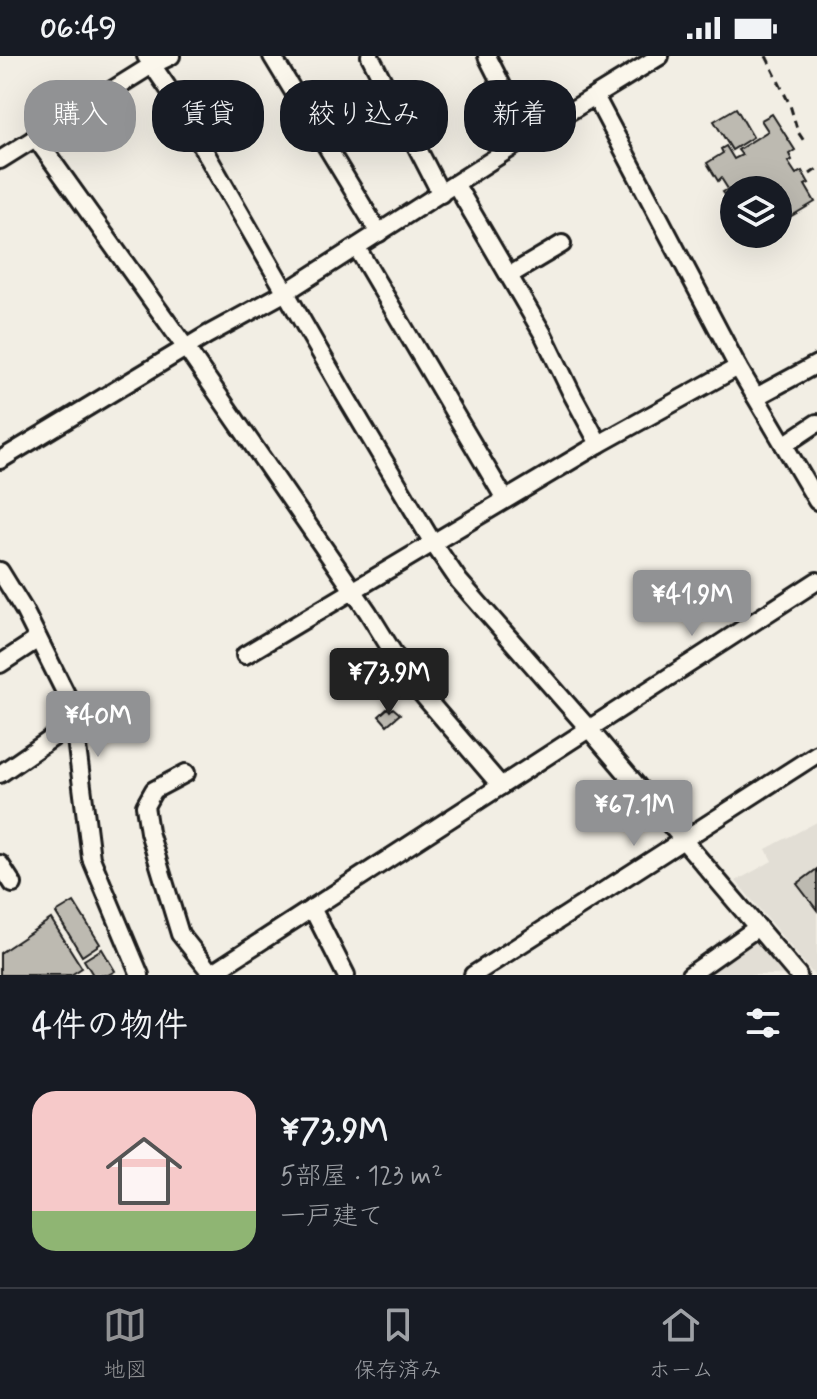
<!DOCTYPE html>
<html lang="ja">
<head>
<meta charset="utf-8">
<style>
	body { margin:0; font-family:Mynerve,"Klee One",sans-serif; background:#242831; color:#f1f3f6; height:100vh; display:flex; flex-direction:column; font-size:30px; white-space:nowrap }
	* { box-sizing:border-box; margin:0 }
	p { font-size:26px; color:#9ea1a6 }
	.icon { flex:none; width:44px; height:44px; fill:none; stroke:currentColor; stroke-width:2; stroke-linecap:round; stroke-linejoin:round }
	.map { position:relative; height:919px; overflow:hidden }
	.details { display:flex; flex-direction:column; background:#171b24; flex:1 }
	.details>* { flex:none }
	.hud { position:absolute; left:24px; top:24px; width:770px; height:72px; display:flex; gap:16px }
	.buttons { position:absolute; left:720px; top:120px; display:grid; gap:16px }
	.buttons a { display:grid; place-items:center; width:72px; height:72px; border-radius:50%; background:#171b24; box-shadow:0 8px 32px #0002; font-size:40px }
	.price { position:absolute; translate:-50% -68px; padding:0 18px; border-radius:8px; background:#919294; color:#fff; font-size:26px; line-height:52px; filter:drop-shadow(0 2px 4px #0008) }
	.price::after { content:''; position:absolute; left:50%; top:48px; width:24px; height:18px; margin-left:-12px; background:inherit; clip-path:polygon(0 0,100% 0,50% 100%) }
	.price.on { background:#222; color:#fff }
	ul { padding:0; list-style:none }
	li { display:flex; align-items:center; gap:24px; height:200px; padding:0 32px }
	li span { display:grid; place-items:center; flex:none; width:224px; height:160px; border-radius:24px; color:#555 }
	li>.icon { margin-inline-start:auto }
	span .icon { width:96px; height:96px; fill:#fffc; stroke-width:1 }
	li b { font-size:34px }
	h2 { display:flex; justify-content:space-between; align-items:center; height:96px; padding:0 32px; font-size:34px }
	.chip { padding:0 28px; border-radius:32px; background:#171b24; box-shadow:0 8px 32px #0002; font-size:28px; line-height:72px }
	.chip.on { background:#919294; color:#fff }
	.status { display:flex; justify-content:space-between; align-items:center; height:56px; padding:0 40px; background:#171b24; direction:ltr }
	.status svg { height:22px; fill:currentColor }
	.tabs { display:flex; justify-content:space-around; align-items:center; height:112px; border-top:2px solid #363941; background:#171b24; font-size:22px; color:#9ea1a6 }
	.tabs a { display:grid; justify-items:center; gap:4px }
	.tabs .on { color:#919294 }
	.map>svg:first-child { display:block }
	.built { fill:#e2ded5 }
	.building { fill:#bdbab1; stroke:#1c1c1c; stroke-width:2 }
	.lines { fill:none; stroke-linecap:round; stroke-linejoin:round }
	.minor-casing { stroke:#1c1c1c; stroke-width:22 }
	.path { stroke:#1c1c1c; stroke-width:3; stroke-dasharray:8 6; stroke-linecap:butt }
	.minor { stroke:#fbf7ec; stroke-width:16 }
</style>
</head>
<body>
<div class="status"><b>06:49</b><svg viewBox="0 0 49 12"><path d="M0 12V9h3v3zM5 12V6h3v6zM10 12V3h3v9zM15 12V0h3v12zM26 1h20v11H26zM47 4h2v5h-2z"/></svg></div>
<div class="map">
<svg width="817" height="919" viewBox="0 0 817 919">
	<rect width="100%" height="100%" fill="#f2eee4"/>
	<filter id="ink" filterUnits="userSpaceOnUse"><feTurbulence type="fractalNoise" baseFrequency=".0125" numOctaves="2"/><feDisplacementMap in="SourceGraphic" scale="16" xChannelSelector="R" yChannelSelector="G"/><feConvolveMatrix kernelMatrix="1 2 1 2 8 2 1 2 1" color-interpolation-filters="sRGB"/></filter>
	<g filter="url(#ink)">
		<g class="built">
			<path d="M 817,766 L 817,919 L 814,919 L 736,825 L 772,805 L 766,793 Z"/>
			<path d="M 755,881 L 787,919 L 700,919 Z"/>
		</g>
		<g class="building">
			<path d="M 736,52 L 753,81 L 732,94 L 714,65 Z"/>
			<path d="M 772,58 L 795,94 L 789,98 L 792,104 L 788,106 L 796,118 L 802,115 L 809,127 L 805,129 L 815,146 L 778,168 L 778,134 L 757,134 L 754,130 L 748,134 L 734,134 L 734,142 L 729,145 L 723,136 L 728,133 L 721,122 L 718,125 L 707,107 L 723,97 L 721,93 L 726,90 L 734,103 L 742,99 L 738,94 L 768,75 L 761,64 Z"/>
			<path d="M 388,652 L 390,655 L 393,652 L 400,658 L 387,669 L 379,660 Z"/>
			<path d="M 817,813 L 817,854 L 797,828 Z"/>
			<path d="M 74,846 L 100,888 L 82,900 L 56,857 Z"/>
			<path d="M 51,863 L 82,912 L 71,919 L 0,919 L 0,897 Z"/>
			<path d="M 102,893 L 115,915 L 108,919 L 93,919 L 84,904 Z"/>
		</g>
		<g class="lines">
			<defs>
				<g id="minor">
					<path d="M 146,0 L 170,35 L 343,336 L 433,487 L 459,525 L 589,673 L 798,919"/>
					<path d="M 272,0 L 379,177"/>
					<path d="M 370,0 L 441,138"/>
					<path d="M 487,0 L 528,81"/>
					<path d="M 595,40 L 738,311 L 817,445"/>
					<path d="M 35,81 L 186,292 L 368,556 L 410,624 L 501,730"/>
					<path d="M 0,104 L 152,9 L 171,0"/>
					<path d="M 456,129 L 543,278 L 572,338 L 599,388"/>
					<path d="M 357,192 L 505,443"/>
					<path d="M 510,219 L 562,188"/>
					<path d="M 756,341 L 817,308"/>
					<path d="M 784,389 L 817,367"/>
					<path d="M 0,404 L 207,279 L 286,236 L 528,81 L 660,0"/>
					<path d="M 0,515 L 24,554 L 68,642 L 74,667 L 91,802 L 140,919"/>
					<path d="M 245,599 L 599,388 L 738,311"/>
					<path d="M 0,608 L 38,583"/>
					<path d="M 186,717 L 154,734 L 145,750 L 149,776 L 180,878 L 211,917"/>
					<path d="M 0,718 L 74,667"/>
					<path d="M 0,808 L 13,828"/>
					<path d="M 312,852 L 346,919"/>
					<path d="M 209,919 L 817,525"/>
					<path d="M 473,919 L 817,698"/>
					<path d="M 690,919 L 758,871"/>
				</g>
			</defs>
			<use href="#minor" class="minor-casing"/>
			<g class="path">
				<path d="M 766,0 L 790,49 L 798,76 L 804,85"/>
				<path d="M 810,118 L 817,113"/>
			</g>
			<use href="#minor" class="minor"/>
		</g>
	</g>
</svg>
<div class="buttons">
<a><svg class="icon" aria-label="layers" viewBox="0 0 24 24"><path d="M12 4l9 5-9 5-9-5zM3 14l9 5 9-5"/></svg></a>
</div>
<b class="price" style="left:692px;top:582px">¥41.9M</b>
<b class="price on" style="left:389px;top:660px">¥73.9M</b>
<b class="price" style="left:98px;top:703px">¥40M</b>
<b class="price" style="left:634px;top:792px">¥67.1M</b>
<div class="hud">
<a class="chip on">購入</a>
<a class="chip">賃貸</a>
<a class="chip">絞り込み</a>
<a class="chip">新着</a>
</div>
</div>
<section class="details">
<h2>4件の物件<svg class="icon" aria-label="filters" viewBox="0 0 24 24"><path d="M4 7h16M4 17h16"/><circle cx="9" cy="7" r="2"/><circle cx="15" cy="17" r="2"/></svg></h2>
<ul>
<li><span style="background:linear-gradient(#f6c9c9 75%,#8fb573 0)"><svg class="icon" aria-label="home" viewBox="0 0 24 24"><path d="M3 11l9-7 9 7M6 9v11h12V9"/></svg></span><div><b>¥73.9M</b><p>5部屋 · 123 m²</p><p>一戸建て</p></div></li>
</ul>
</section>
<nav class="tabs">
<a class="on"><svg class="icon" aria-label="map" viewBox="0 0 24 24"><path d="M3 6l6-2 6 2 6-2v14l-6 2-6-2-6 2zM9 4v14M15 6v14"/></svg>地図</a>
<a><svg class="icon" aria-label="saved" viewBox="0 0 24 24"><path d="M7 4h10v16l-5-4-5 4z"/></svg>保存済み</a>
<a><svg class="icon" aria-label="home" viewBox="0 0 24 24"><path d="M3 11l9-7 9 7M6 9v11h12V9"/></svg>ホーム</a>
</nav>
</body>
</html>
